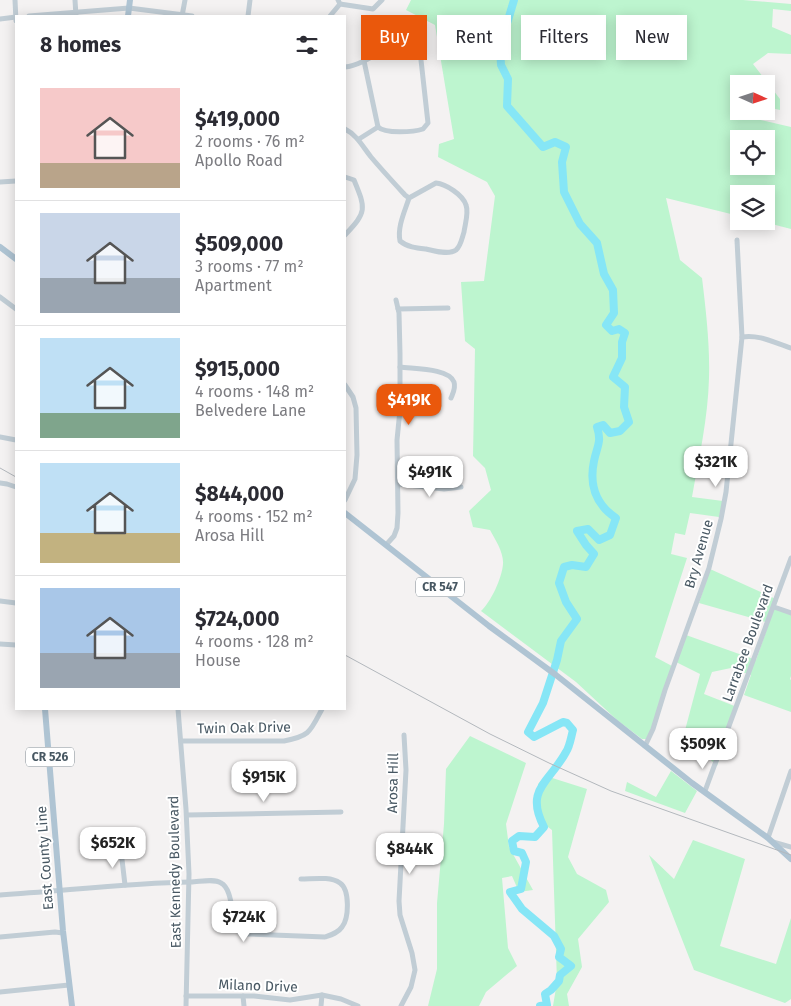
<!DOCTYPE html>
<html lang="en">
<head>
<meta charset="utf-8">
<style>
	body { margin:0; font-family:"Fira Sans",sans-serif; background:#f2f2f3; color:#2b2b33; height:100vh; display:flex; flex-direction:column; font-size:19px; white-space:nowrap }
	* { box-sizing:border-box; margin:0 }
	p { font-size:16px; color:#7c7c81 }
	.icon { flex:none; width:28px; height:28px; fill:none; stroke:currentColor; stroke-width:2; stroke-linecap:round; stroke-linejoin:round }
	.map { position:relative; flex:1; overflow:hidden }
	.drawer { position:absolute; left:15px; top:15px; width:331px; height:695px; display:flex; flex-direction:column; background:#fff; border-radius:0px; box-shadow:0 2px 12px #0003 }
	.drawer>* { flex:none }
	.guide { position:absolute; left:361px; top:15px; width:354px; height:45px; display:flex; gap:10px }
	.needle { width:32px; rotate:93deg }
	.fabs { position:absolute; left:730px; top:75px; display:grid; gap:10px }
	.fabs a { display:grid; place-items:center; width:45px; height:45px; border-radius:0px; background:#fff; box-shadow:0 2px 12px #0003; font-size:25px }
	.price { position:absolute; translate:-50% -42px; padding:0 11px; border-radius:10px; background:#fff; color:#222; font-size:16px; line-height:32px; filter:drop-shadow(0 1px 2px #0008) }
	.price::after { content:''; position:absolute; left:50%; top:30px; width:15px; height:11px; margin-left:-8px; background:inherit; clip-path:polygon(0 0,100% 0,50% 100%) }
	.price.on { background:#ea580c; color:#fff }
	ul { padding:0; list-style:none }
	li { display:flex; align-items:center; gap:15px; height:125px; padding:0 25px }
	li+li { border-top:1px solid #e1e1e2 }
	li span { display:grid; place-items:center; flex:none; width:140px; height:100px; border-radius:0px; color:#555 }
	li>.icon { margin-inline-start:auto }
	span .icon { width:60px; height:60px; fill:#fffc; stroke-width:1 }
	li b { font-size:21px }
	h2 { display:flex; justify-content:space-between; align-items:center; height:60px; padding:0 25px; font-size:21px }
	.tag { padding:0 18px; border-radius:0px; background:#fff; box-shadow:0 2px 12px #0003; font-size:18px; line-height:45px }
	.tag.on { background:#ea580c; color:#fff }
	.map>svg:first-child { display:block }
	.green { fill:#bdf5cf; fill-rule:evenodd }
	.lines { fill:none; stroke-linecap:round; stroke-linejoin:round }
	.river { stroke:#86e6f6; stroke-width:8 }
	.minor { stroke:#c1cdd5; stroke-width:5 }
	.major { stroke:#afc4d3; stroke-width:6 }
	.rail { stroke:#b3b8bd; stroke-width:1 }
	.labels { text-anchor:middle; dominant-baseline:central; stroke-width:4; stroke-linejoin:round; paint-order:stroke }
	.shield { fill:#fff; stroke:#7e8991; stroke-width:1 }
	.shield-label { font-size:12px; font-weight:bold; fill:#475762 }
	.street-label { font-size:14px; fill:#475762; stroke:#fff }
</style>
</head>
<body>
<div class="map">
<svg width="791" height="1006" viewBox="0 0 791 1006">
	<rect width="100%" height="100%" fill="#f4f2f2"/>
	<g class="green">
		<path d="M 411,0 L 743,0 L 791,4 L 791,11 L 773,9 L 772,27 L 791,35 L 791,54 L 768,53 L 753,64 L 780,99 L 780,110 L 766,107 L 766,84 L 739,84 L 739,111 L 757,111 L 756,119 L 791,127 L 791,229 L 760,221 L 766,221 L 766,194 L 739,194 L 739,216 L 666,198 L 680,260 L 702,278 C 706,311 710,345 709,378 C 708,418 699,458 692,497 L 723,501 L 719,517 L 690,513 L 685,535 L 675,533 L 671,554 L 687,558 L 655,657 L 672,666 L 652,728 L 646,739 L 642,739 L 617,720 L 576,682 L 481,611 C 491,602 502,578 503,564 C 504,553 495,539 490,530 L 473,527 L 469,511 L 491,490 L 485,468 L 473,456 L 475,349 L 465,341 L 461,282 L 484,281 L 495,196 L 487,182 L 438,157 L 439,144 L 454,139 L 435,25 L 406,10 ZM 739,139 L 766,139 L 766,166 L 739,166 Z"/>
		<path d="M 710,569 L 778,600 L 775,608 L 791,614 L 791,676 L 790,679 L 791,680 L 791,712 L 744,695 L 751,675 L 731,668 L 712,672 L 704,694 L 737,707 L 717,766 L 684,734 L 700,674 L 676,662 L 686,635 L 756,660 L 769,623 L 699,603 Z"/>
		<path d="M 470,736 L 526,763 L 506,824 L 509,847 L 533,890 L 519,892 L 512,876 L 502,878 L 508,948 L 517,966 L 486,992 L 479,1006 L 428,1006 L 437,969 L 437,903 L 444,824 L 446,769 Z"/>
		<path d="M 671,771 L 697,791 L 685,813 L 625,791 L 627,782 L 656,797 Z"/>
		<path d="M 546,776 L 587,789 L 568,857 L 577,874 L 606,890 L 609,902 L 578,939 L 582,967 L 567,994 L 569,1006 L 553,1006 L 557,982 L 552,830 L 540,821 L 538,784 Z"/>
		<path d="M 693,840 L 745,859 L 720,946 L 776,964 L 791,918 L 791,999 L 785,1003 L 694,970 L 649,855 L 674,879 Z"/>
	</g>
	<g class="lines">
		<path class="river" d="M 514,0 L 500,47 L 501,65 L 508,79 L 507,106 L 543,147 L 555,142 L 566,147 L 562,162 L 564,192 L 580,224 L 597,243 L 604,274 L 613,290 L 614,313 L 606,325 L 612,331 L 619,329 L 625,333 L 622,342 L 622,358 L 613,377 L 625,387 L 624,407 L 629,422 L 620,431 L 610,433 L 603,425 L 597,427 C 602,442 597,446 594,461 C 589,485 595,504 616,518 L 610,535 L 599,540 L 588,529 L 577,531 L 586,545 L 594,554 L 586,567 L 572,565 L 564,567 L 559,583 L 566,602 L 577,619 L 561,641 L 557,660 L 543,703 L 528,732 L 534,737 L 563,722 L 567,723 L 573,730 C 571,737 570,746 566,752 C 550,782 524,789 544,827 L 535,837 L 519,836 L 512,841 L 514,851 L 522,853 L 526,862 L 521,889 L 510,892 L 522,909 L 554,936 L 561,949 L 559,957 L 571,966 L 560,975 L 559,981 L 551,990 L 545,994 L 547,1005 L 540,1006"/>
		<g class="minor">
			<path d="M 15,0 L 16,21"/>
			<path d="M 75,0 L 76,16"/>
			<path d="M 338,0 L 340,4 L 373,9 L 382,0"/>
			<path d="M 29,16 L 129,8 L 192,16"/>
			<path d="M 182,16 L 185,0"/>
			<path d="M 248,16 L 250,0"/>
			<path d="M 330,16 L 340,4"/>
			<path d="M 0,19 L 16,17"/>
			<path d="M 364,61 L 378,127"/>
			<path d="M 345,67 C 368,65 397,36 415,39 L 420,51 L 428,123 L 423,129 C 414,132 385,134 378,127"/>
			<path d="M 345,129 C 357,135 363,147 371,157 C 382,170 394,183 405,195 L 409,198"/>
			<path d="M 359,139 L 378,127"/>
			<path d="M 345,177 L 354,180 C 366,209 367,212 345,235"/>
			<path d="M 0,182 L 16,181"/>
			<path d="M 436,183 C 446,184 463,195 466,205 C 469,213 465,224 464,232 C 462,238 461,246 456,250 C 449,255 434,251 426,249 C 417,248 407,247 400,241 C 397,227 405,211 409,198 Z"/>
			<path d="M 0,297 L 16,309"/>
			<path d="M 398,309 L 448,308"/>
			<path d="M 742,337 C 759,334 775,343 791,348"/>
			<path d="M 400,367 C 413,369 449,368 454,382 C 456,388 453,393 451,398"/>
			<path d="M 345,385 L 353,397 L 356,408 L 357,455 L 355,479 L 345,500"/>
			<path d="M 0,437 L 16,440"/>
			<path d="M 0,483 L 7,484 L 16,487"/>
			<path d="M 399,484 L 444,489 L 461,487"/>
			<path d="M 386,545 L 394,536 L 397,528 L 398,513 L 397,440 L 400,410 L 400,354 L 399,313 L 396,300"/>
			<path d="M 0,601 L 16,603"/>
			<path d="M 774,607 L 791,613"/>
			<path d="M 0,644 L 16,645"/>
			<path d="M 178,709 L 186,809 L 189,874 L 186,1006"/>
			<path d="M 181,741 L 284,741 C 310,736 310,732 322,709"/>
			<path d="M 645,746 L 653,729 L 665,690 L 709,568 L 721,519 L 726,492 L 742,337 L 737,240"/>
			<path d="M 705,791 L 791,558"/>
			<path d="M 187,815 L 341,812"/>
			<path d="M 768,838 L 791,771"/>
			<path d="M 773,842 L 791,847"/>
			<path d="M 121,851 L 125,885"/>
			<path d="M 0,895 C 64,891 127,883 191,882 C 199,882 214,878 221,883 C 233,889 231,917 238,931 L 248,934 L 325,937 C 331,935 338,933 342,927 C 349,918 350,890 340,883 C 330,876 313,879 301,879"/>
			<path d="M 0,937 L 55,932 L 63,933"/>
			<path d="M 0,992 L 69,985"/>
			<path d="M 186,996 L 254,996 L 290,1000 L 322,995 L 341,999 L 358,1006"/>
			<path d="M 243,996 L 244,1006"/>
			<path d="M 321,1006 L 322,995"/>
			<path d="M 401,1006 L 411,987 L 415,970 L 412,953 L 400,915 L 399,901 L 406,770 L 404,735"/>
		</g>
		<g class="major">
			<path d="M 128,16 L 130,0"/>
			<path d="M 0,247 L 16,259"/>
			<path d="M 345,513 L 489,626 L 556,675 L 692,783 L 768,838 L 791,859"/>
			<path d="M 45,709 L 63,931 L 72,1006"/>
		</g>
		<g class="rail">
			<path d="M 0,468 L 16,477"/>
			<path d="M 345,655 L 490,734 L 549,763 L 611,791 L 791,855"/>
		</g>
	</g>
	<g class="labels">
		<g class="shield">
			<rect x="416" y="577.5" width="48" height="19" rx="4"/>
			<rect x="26" y="747.5" width="48" height="19" rx="4"/>
		</g>
		<g class="shield-label">
			<text x="440" y="587">CR 547</text>
			<text x="50" y="757">CR 526</text>
		</g>
		<g class="street-label">
			<text transform="translate(699 554) rotate(-74)">Bry Avenue</text>
			<text transform="translate(748 643) rotate(-70)">Larrabee Boulevard</text>
			<text transform="translate(244 728) rotate(-1)">Twin Oak Drive</text>
			<text transform="translate(393 783) rotate(-89)">Arosa Hill</text>
			<text transform="translate(45 858) rotate(-94)">East County Line</text>
			<text transform="translate(175 872) rotate(-91)">East Kennedy Boulevard</text>
			<text transform="translate(258 986) rotate(2)">Milano Drive</text>
		</g>
	</g>
</svg>
<div class="fabs">
<a><svg class="needle" viewBox="-14 -14 28 28"><path d="M0-13l5 13h-10z" fill="#e53935"/><path d="M0 13l5-13h-10z" fill="#7c7c81"/></svg></a>
<a><svg class="icon" aria-label="locate" viewBox="0 0 24 24"><circle cx="12" cy="12" r="6"/><path d="M12 2v4M12 18v4M2 12h4M18 12h4"/></svg></a>
<a><svg class="icon" aria-label="layers" viewBox="0 0 24 24"><path d="M12 4l9 5-9 5-9-5zM3 14l9 5 9-5"/></svg></a>
</div>
<b class="price on" style="left:409px;top:426px">$419K</b>
<b class="price" style="left:716px;top:488px">$321K</b>
<b class="price" style="left:430px;top:498px">$491K</b>
<b class="price" style="left:703px;top:770px">$509K</b>
<b class="price" style="left:264px;top:803px">$915K</b>
<b class="price" style="left:113px;top:869px">$652K</b>
<b class="price" style="left:410px;top:875px">$844K</b>
<b class="price" style="left:244px;top:943px">$724K</b>
<div class="guide">
<a class="tag on">Buy</a>
<a class="tag">Rent</a>
<a class="tag">Filters</a>
<a class="tag">New</a>
</div>
<section class="drawer">
<h2>8 homes<svg class="icon" aria-label="filters" viewBox="0 0 24 24"><path d="M4 7h16M4 17h16"/><circle cx="9" cy="7" r="2"/><circle cx="15" cy="17" r="2"/></svg></h2>
<ul>
<li><span style="background:linear-gradient(#f6c9c9 75%,#b9a48a 0)"><svg class="icon" aria-label="home" viewBox="0 0 24 24"><path d="M3 11l9-7 9 7M6 9v11h12V9"/></svg></span><div><b>$419,000</b><p>2 rooms · 76 m²</p><p>Apollo Road</p></div></li>
<li><span style="background:linear-gradient(#c9d6e8 65%,#9aa5b1 0)"><svg class="icon" aria-label="home" viewBox="0 0 24 24"><path d="M3 11l9-7 9 7M6 9v11h12V9"/></svg></span><div><b>$509,000</b><p>3 rooms · 77 m²</p><p>Apartment</p></div></li>
<li><span style="background:linear-gradient(#bfe0f5 75%,#7fa58c 0)"><svg class="icon" aria-label="home" viewBox="0 0 24 24"><path d="M3 11l9-7 9 7M6 9v11h12V9"/></svg></span><div><b>$915,000</b><p>4 rooms · 148 m²</p><p>Belvedere Lane</p></div></li>
<li><span style="background:linear-gradient(#bfe0f5 70%,#c2b280 0)"><svg class="icon" aria-label="home" viewBox="0 0 24 24"><path d="M3 11l9-7 9 7M6 9v11h12V9"/></svg></span><div><b>$844,000</b><p>4 rooms · 152 m²</p><p>Arosa Hill</p></div></li>
<li><span style="background:linear-gradient(#a9c7e8 65%,#9aa5b1 0)"><svg class="icon" aria-label="home" viewBox="0 0 24 24"><path d="M3 11l9-7 9 7M6 9v11h12V9"/></svg></span><div><b>$724,000</b><p>4 rooms · 128 m²</p><p>House</p></div></li>
</ul>
</section>
</div>
</body>
</html>
